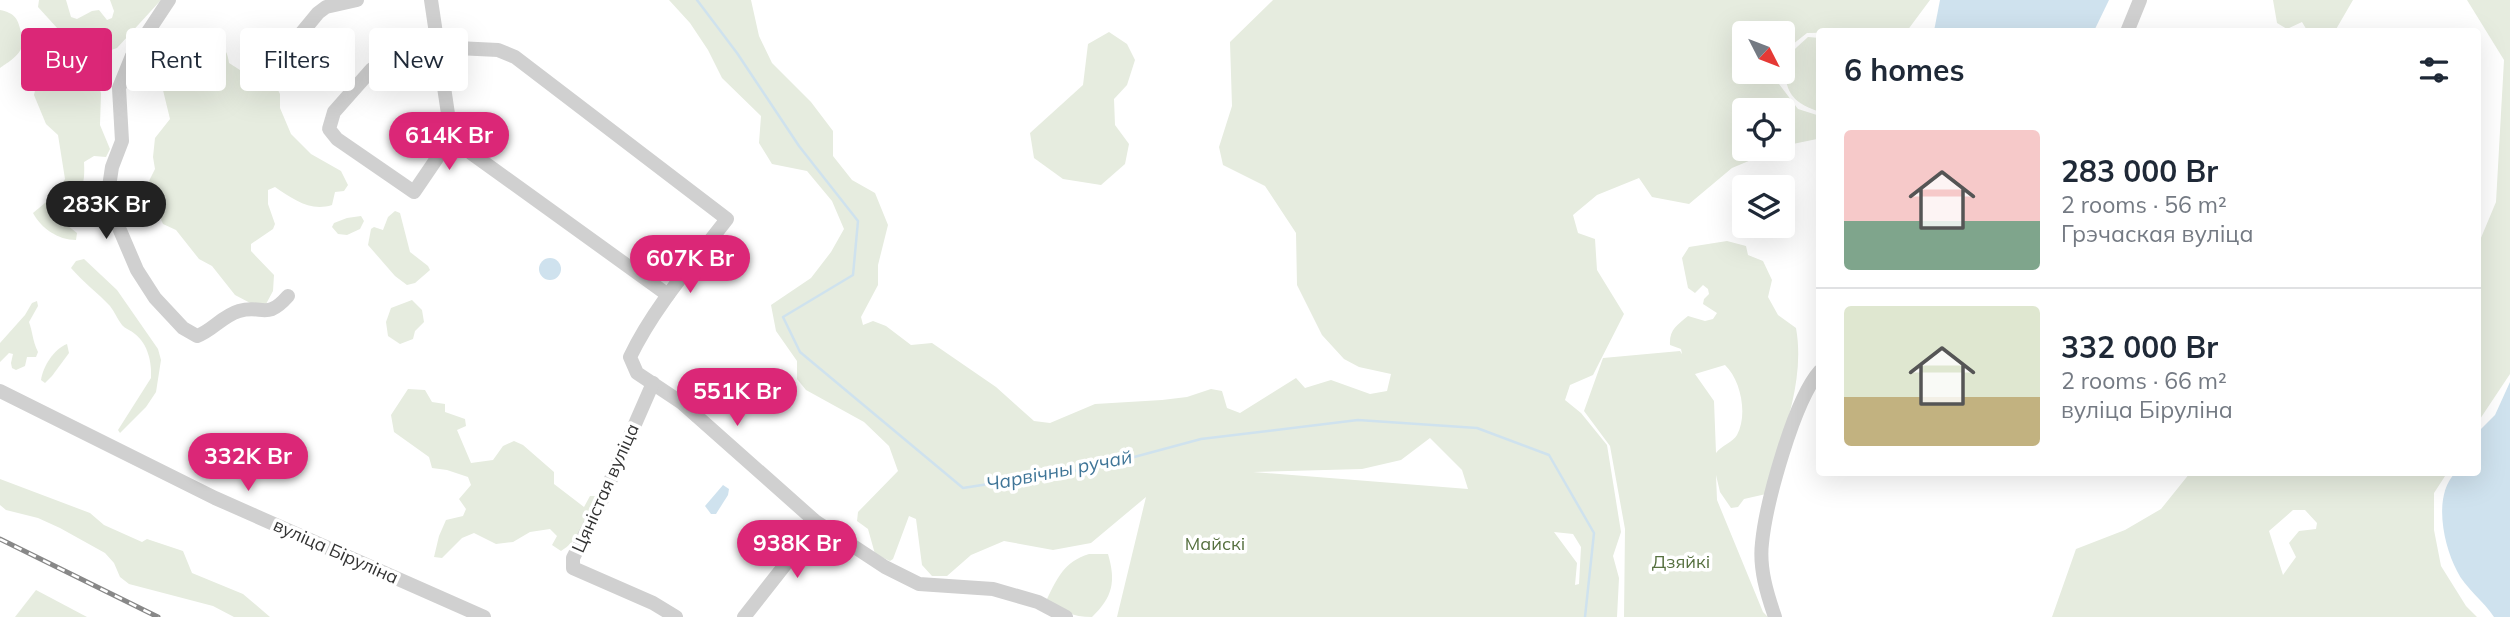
<!DOCTYPE html>
<html lang="en">
<head>
<meta charset="utf-8">
<style>
	body { margin:0; font-family:Mulish,sans-serif; background:#f6f6f7; color:#1f2937; height:100vh; display:flex; flex-direction:column; font-size:26px; white-space:nowrap }
	* { box-sizing:border-box; margin:0 }
	p { font-size:23px; color:#747a83 }
	.icon { flex:none; width:38px; height:38px; fill:none; stroke:currentColor; stroke-width:2; stroke-linecap:round; stroke-linejoin:round }
	.map { position:relative; flex:1; overflow:hidden }
	.sheet { position:absolute; left:1816px; top:28px; width:665px; height:448px; display:flex; flex-direction:column; background:#fff; border-radius:7px; box-shadow:0 7px 28px #0002 }
	.sheet>* { flex:none }
	.hud { position:absolute; left:21px; top:28px; width:665px; height:63px; display:flex; gap:14px }
	.needle { width:46px; rotate:132deg }
	.tools { position:absolute; left:1732px; top:21px; display:grid; gap:14px }
	.tools a { display:grid; place-items:center; width:63px; height:63px; border-radius:7px; background:#fff; box-shadow:0 7px 28px #0002; font-size:35px }
	.price { position:absolute; translate:-50% -60px; padding:0 16px; border-radius:24px; background:#db2777; color:#fff; font-size:23px; line-height:46px; filter:drop-shadow(0 2px 4px #0008) }
	.price::after { content:''; position:absolute; left:50%; top:42px; width:21px; height:16px; margin-left:-10px; background:inherit; clip-path:polygon(0 0,100% 0,50% 100%) }
	.price.selected { background:#222; color:#fff }
	ul { padding:0; list-style:none }
	li { display:flex; align-items:center; gap:21px; height:175px; padding:0 28px }
	li+li { border-top:2px solid #e0e1e3 }
	li span { display:grid; place-items:center; flex:none; width:196px; height:140px; border-radius:7px; color:#555 }
	li>.icon { margin-inline-start:auto }
	span .icon { width:84px; height:84px; fill:#fffc; stroke-width:1 }
	li b { font-size:30px }
	h2 { display:flex; justify-content:space-between; align-items:center; height:84px; padding:0 28px; font-size:30px }
	.chip { padding:0 24px; border-radius:7px; background:#fff; box-shadow:0 7px 28px #0002; font-size:24px; line-height:63px }
	.chip.selected { background:#db2777; color:#fff }
	.map>svg:first-child { display:block }
	.green { fill:#e6ecdf; fill-rule:evenodd }
	.water { fill:#cfe2ee }
	.lines { fill:none; stroke-linecap:round; stroke-linejoin:round }
	.stream { stroke:#cfe2ee; stroke-width:2.5 }
	.minor { stroke:#d0d0d0; stroke-width:14 }
	.rail-casing { stroke:#888; stroke-width:5 }
	.rail { stroke:#fff; stroke-width:2.5; stroke-dasharray:8; stroke-linecap:butt }
	.labels { text-anchor:middle; dominant-baseline:central; stroke-width:7; stroke-linejoin:round; paint-order:stroke }
	.street-label { font-size:18px; fill:#333; stroke:#fff }
	.park-label { font-size:18px; fill:#56703f; stroke:#fff }
	.water-label { font-size:19px; font-style:italic; fill:#3f7597; stroke:#fff }
</style>
</head>
<body>
<div class="map">
<svg width="2510" height="617" viewBox="0 0 2510 617">
	<rect width="100%" height="100%" fill="#fff"/>
	<g class="green">
		<path d="M 39,0 L 66,0 L 71,17 L 77,19 L 92,11 L 99,10 L 107,20 L 112,18 L 114,11 L 110,0 L 161,0 L 117,48 L 108,51 L 100,47 L 91,47 L 78,57 L 80,62 L 95,77 L 101,93 L 100,125 L 110,149 L 106,157 L 94,156 L 84,162 C 86,197 76,190 58,212 L 58,218 L 77,233 L 76,240 C 58,240 41,228 33,213 L 57,193 L 65,179 L 58,135 L 46,124 L 34,95 L 36,86 L 44,82 L 47,75 L 34,64 L 33,52 C 41,43 53,41 58,29 L 38,7 Z"/>
		<path d="M 669,0 L 751,0 L 759,36 L 772,63 L 811,102 L 833,131 L 833,156 L 852,180 L 875,193 L 888,225 L 878,265 L 878,285 L 861,317 L 863,325 L 873,321 L 886,326 L 911,345 L 932,343 L 996,387 L 1034,421 L 1050,423 L 1095,404 L 1162,400 L 1187,397 L 1211,389 L 1222,391 L 1227,408 L 1240,413 L 1296,378 L 1305,388 L 1331,380 L 1370,394 L 1387,391 L 1391,374 L 1359,367 L 1344,359 L 1322,335 L 1297,285 L 1296,233 L 1265,186 L 1223,165 L 1219,147 L 1232,106 L 1230,42 L 1273,0 L 1930,0 L 1907,31 L 1807,33 L 1783,52 L 1783,33 L 1745,33 L 1745,72 L 1779,72 L 1779,84 L 1798,109 L 1820,116 L 1820,142 L 1817,139 L 1783,146 L 1783,110 L 1745,110 L 1745,149 L 1777,149 L 1732,168 L 1689,204 L 1652,197 L 1639,178 L 1597,195 L 1573,215 L 1578,233 L 1595,239 L 1597,270 L 1624,314 L 1593,375 L 1570,385 L 1565,400 L 1581,413 L 1607,445 L 1621,532 L 1613,556 L 1619,578 L 1617,617 L 1117,617 L 1146,497 L 1091,543 L 1053,550 L 1004,541 L 971,555 L 947,576 L 932,576 L 922,565 L 916,519 L 909,516 L 893,559 L 890,561 L 875,554 L 868,529 L 857,521 L 858,512 L 898,471 L 889,446 L 864,422 L 806,390 L 797,379 L 797,361 L 776,331 L 771,305 L 811,278 L 831,252 L 844,229 L 832,201 L 807,171 L 772,164 L 759,143 L 761,116 L 722,78 L 708,50 L 690,23 ZM 1430,438 L 1462,470 L 1468,489 L 1253,472 L 1362,469 L 1401,460 ZM 1554,532 L 1573,534 L 1581,547 L 1579,584 L 1575,585 L 1577,563 Z"/>
		<path d="M 2273,0 L 2353,0 L 2335,31 L 2308,32 L 2302,22 L 2287,29 L 2277,23 Z"/>
		<path d="M 2467,0 L 2510,0 L 2510,374 L 2478,422 L 2478,245 L 2496,202 L 2504,60 Z"/>
		<path d="M 0,10 C 15,13 18,19 21,32 C 22,39 25,42 21,49 C 17,57 7,63 0,68 Z"/>
		<path d="M 1109,32 L 1127,44 L 1135,60 L 1127,85 L 1114,99 L 1115,125 L 1129,144 L 1125,164 L 1101,185 L 1063,179 L 1034,158 L 1030,133 L 1083,85 L 1088,44 Z"/>
		<path d="M 201,34 C 216,41 227,44 229,63 L 251,77 L 267,77 L 274,82 L 280,94 L 280,108 L 291,134 L 311,154 L 341,171 L 348,185 L 344,191 L 335,192 L 332,205 C 310,212 293,199 275,187 L 268,190 L 268,204 L 275,224 L 273,229 L 251,244 L 251,251 L 274,275 L 273,291 L 266,304 L 254,305 L 235,295 L 212,266 L 199,259 L 176,230 L 163,224 L 146,187 L 155,169 L 153,157 L 155,138 L 170,119 L 162,86 L 155,72 L 157,61 L 162,55 L 190,42 Z"/>
		<path d="M 1808,37 L 1820,38 L 1820,112 C 1789,102 1785,90 1784,59 Z"/>
		<path d="M 395,211 L 400,213 L 410,252 L 428,266 L 430,270 L 415,283 L 407,285 L 395,276 L 368,245 L 371,229 L 374,227 L 383,230 L 388,217 Z"/>
		<path d="M 361,216 L 364,221 L 360,229 L 347,235 L 338,234 L 332,227 L 334,223 L 347,218 Z"/>
		<path d="M 1727,241 L 1746,246 L 1748,255 L 1763,261 L 1772,280 L 1768,297 L 1778,315 L 1796,328 C 1806,384 1780,440 1766,494 L 1744,499 L 1738,507 L 1731,508 L 1720,492 L 1716,475 L 1717,500 L 1763,612 L 1768,617 L 1624,617 L 1625,529 L 1610,446 L 1584,411 L 1603,358 L 1680,351 L 1682,354 L 1681,349 L 1670,345 C 1669,330 1677,325 1688,316 L 1705,321 L 1713,319 L 1717,313 L 1703,304 L 1704,299 L 1709,294 L 1708,289 L 1703,285 L 1695,293 L 1688,288 L 1682,258 L 1689,247 ZM 1725,365 C 1741,380 1748,415 1737,435 C 1733,442 1721,446 1716,453 L 1714,401 L 1695,374 Z"/>
		<path d="M 84,259 L 117,290 L 158,349 L 161,360 L 156,392 L 146,407 L 120,433 L 118,430 L 151,378 C 152,363 148,344 135,334 C 131,330 125,329 122,325 C 117,319 115,312 110,306 C 98,293 83,282 71,268 L 76,261 Z"/>
		<path d="M 412,300 L 422,310 L 424,322 L 415,331 L 413,339 L 400,344 L 388,336 L 386,322 L 391,308 Z"/>
		<path d="M 37,301 L 38,306 L 29,322 C 33,333 32,339 38,352 L 36,357 L 27,357 L 25,366 L 16,370 L 12,368 L 11,363 L 13,354 L 9,353 L 0,362 L 0,343 L 25,315 L 32,303 Z"/>
		<path d="M 67,344 L 69,353 L 52,376 L 45,383 L 41,380 C 43,366 54,349 67,344 Z"/>
		<path d="M 408,389 L 425,390 L 432,402 L 445,404 L 445,412 L 465,419 L 466,426 L 457,430 L 471,463 L 493,460 L 503,446 L 514,441 L 523,445 L 554,472 L 554,484 L 584,507 L 590,496 L 595,496 C 589,516 580,540 561,551 L 552,545 L 557,536 L 550,529 L 530,532 L 513,542 L 496,544 L 474,533 L 462,538 L 442,558 L 434,557 L 439,536 L 446,520 L 463,516 L 466,509 L 459,499 L 471,485 L 468,477 L 447,470 L 432,468 L 429,457 L 394,432 L 391,415 Z"/>
		<path d="M 2190,473 L 2336,473 L 2334,475 L 2347,472 L 2447,473 L 2434,493 L 2434,530 L 2441,566 L 2466,606 L 2477,617 L 2052,617 L 2076,549 L 2125,530 L 2161,509 ZM 2293,510 L 2305,510 L 2317,523 L 2316,529 L 2299,531 L 2289,543 L 2296,557 L 2283,575 L 2269,531 Z"/>
		<path d="M 0,479 L 90,513 L 104,525 L 142,542 L 147,539 L 183,551 L 192,573 L 243,594 L 270,617 L 234,617 L 213,606 L 129,584 L 120,577 L 114,563 L 105,553 L 60,528 L 38,518 L 6,510 L 0,505 Z"/>
		<path d="M 1089,554 L 1108,554 C 1116,581 1113,597 1092,617 C 1072,617 1062,611 1047,599 C 1058,577 1064,562 1089,554 Z"/>
		<path d="M 36,590 L 87,617 L 15,617 Z"/>
	</g>
	<g class="water">
		<path d="M 1940,0 L 2109,0 L 2094,31 L 1934,31 Z"/>
		<path d="M 249,46 L 262,53 L 264,56 L 257,67 L 255,68 L 240,57 Z"/>
		<circle cx="550" cy="269" r="11"/>
		<path d="M 2510,382 L 2510,617 L 2494,617 C 2484,601 2465,588 2457,571 C 2443,544 2433,496 2455,473 L 2478,472 L 2478,432 L 2495,415 Z"/>
		<path d="M 723,485 L 729,489 L 728,495 L 716,514 L 711,514 L 705,506 Z"/>
	</g>
	<g class="lines">
		<path class="stream" d="M 697,0 L 737,53 L 799,146 L 858,221 L 853,275 L 783,317 L 800,352 L 963,488 L 1097,467 L 1201,439 L 1358,420 L 1477,428 L 1549,455 L 1594,533 L 1585,617"/>
		<g class="minor">
			<path d="M 169,0 L 132,56 L 119,88 L 122,141 L 112,167 L 107,200 L 137,270 L 155,298 L 183,328 L 197,336 C 212,331 222,316 239,311 C 263,304 266,321 288,296"/>
			<path d="M 431,0 L 451,134 L 471,153 L 668,295"/>
			<path d="M 2127,32 L 2140,0"/>
			<path d="M 436,47 L 498,50 L 515,57 L 727,219 C 693,263 654,307 630,357 L 637,373 L 682,403 L 815,521 L 885,567 L 919,584 L 993,589 L 1038,602 L 1066,617"/>
			<path d="M 372,69 L 334,112 L 329,129 L 337,139 L 414,192 L 446,145 L 451,134"/>
			<path d="M 271,70 L 318,13 L 326,7 L 357,0"/>
			<path d="M 653,383 L 597,511 L 573,558 L 573,568 L 653,603 L 676,617"/>
			<path d="M 0,391 L 215,498 L 484,617"/>
			<path d="M 744,617 L 807,537 L 815,521"/>
			<path d="M 1775,617 C 1767,594 1759,568 1762,543 C 1766,503 1794,400 1820,371"/>
		</g>
		<defs>
			<path id="rail" d="M 0,539 L 158,617"/>
		</defs>
		<use href="#rail" class="rail-casing"/>
		<use href="#rail" class="rail"/>
	</g>
	<g class="labels">
		<g class="street-label">
			<text transform="translate(605 488) rotate(-66)">Цяністая вуліца</text>
			<text transform="translate(336 551) rotate(24)">вуліца Біруліна</text>
		</g>
		<g class="park-label">
			<text x="1215" y="543">Майскі</text>
			<text x="1681" y="561">Дзяйкі</text>
		</g>
		<g class="water-label">
			<text transform="translate(1059 470) rotate(-11)">Чарвічны ручай</text>
		</g>
	</g>
</svg>
<div class="tools">
<a><svg class="needle" viewBox="-14 -14 28 28"><path d="M0-13l5 13h-10z" fill="#e53935"/><path d="M0 13l5-13h-10z" fill="#747a83"/></svg></a>
<a><svg class="icon" aria-label="locate" viewBox="0 0 24 24"><circle cx="12" cy="12" r="6"/><path d="M12 2v4M12 18v4M2 12h4M18 12h4"/></svg></a>
<a><svg class="icon" aria-label="layers" viewBox="0 0 24 24"><path d="M12 4l9 5-9 5-9-5zM3 14l9 5 9-5"/></svg></a>
</div>
<b class="price" style="left:449px;top:172px">614K Br</b>
<b class="price selected" style="left:106px;top:241px">283K Br</b>
<b class="price" style="left:690px;top:295px">607K Br</b>
<b class="price" style="left:737px;top:428px">551K Br</b>
<b class="price" style="left:248px;top:493px">332K Br</b>
<b class="price" style="left:797px;top:580px">938K Br</b>
<div class="hud">
<a class="chip selected">Buy</a>
<a class="chip">Rent</a>
<a class="chip">Filters</a>
<a class="chip">New</a>
</div>
<section class="sheet">
<h2>6 homes<svg class="icon" aria-label="filters" viewBox="0 0 24 24"><path d="M4 7h16M4 17h16"/><circle cx="9" cy="7" r="2"/><circle cx="15" cy="17" r="2"/></svg></h2>
<ul>
<li><span style="background:linear-gradient(#f6c9c9 65%,#7fa58c 0)"><svg class="icon" aria-label="home" viewBox="0 0 24 24"><path d="M3 11l9-7 9 7M6 9v11h12V9"/></svg></span><div><b>283 000 Br</b><p>2 rooms · 56 m²</p><p>Грэчаская вуліца</p></div></li>
<li><span style="background:linear-gradient(#dfe7d0 65%,#c2b280 0)"><svg class="icon" aria-label="home" viewBox="0 0 24 24"><path d="M3 11l9-7 9 7M6 9v11h12V9"/></svg></span><div><b>332 000 Br</b><p>2 rooms · 66 m²</p><p>вуліца Біруліна</p></div></li>
</ul>
</section>
</div>
</body>
</html>
